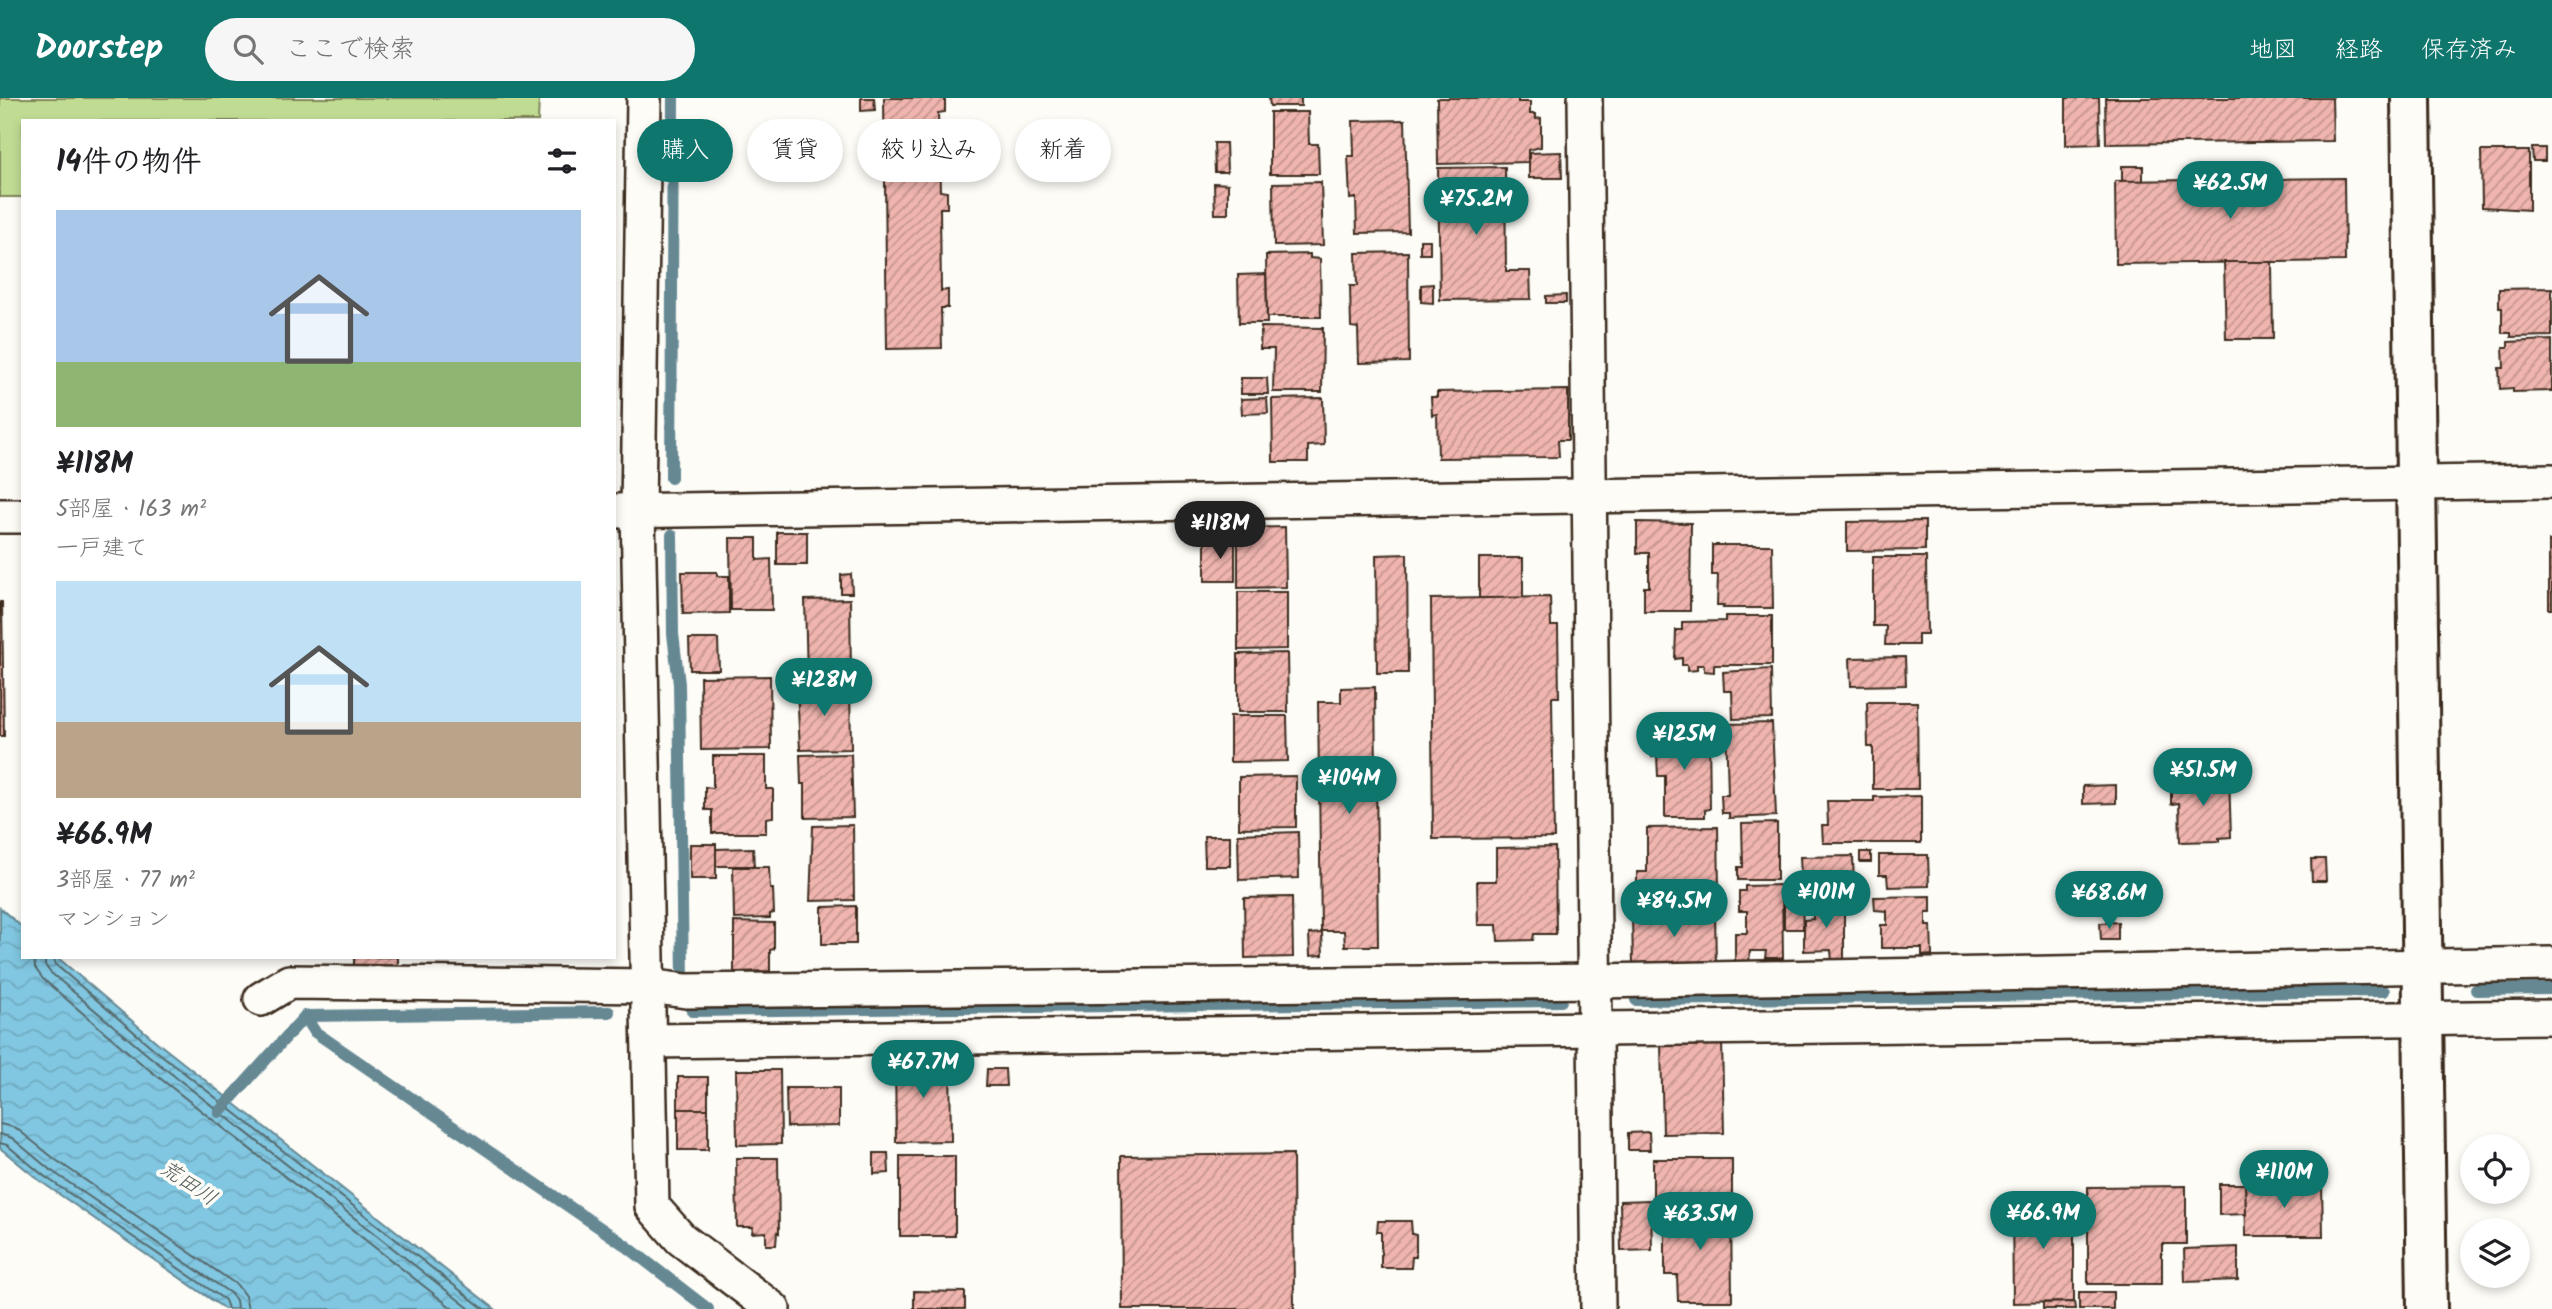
<!DOCTYPE html>
<html lang="ja">
<head>
<meta charset="utf-8">
<style>
	body { margin:0; font-family:Kalam,"Klee One",sans-serif; background:#f6f6f6; color:#202124; height:100vh; display:flex; flex-direction:column; font-size:26px; white-space:nowrap }
	* { box-sizing:border-box; margin:0 }
	p { font-size:23px; color:#757577 }
	.icon { flex:none; width:38px; height:38px; fill:none; stroke:currentColor; stroke-width:2; stroke-linecap:round; stroke-linejoin:round }
	.map { position:relative; flex:1; overflow:hidden }
	.panel { position:absolute; left:21px; top:21px; width:595px; height:840px; display:flex; flex-direction:column; background:#fff; border-radius:0px; box-shadow:0 4px 10px #0003 }
	.panel>* { flex:none }
	.hud { position:absolute; left:637px; top:21px; width:665px; height:63px; display:flex; gap:14px }
	.controls { position:absolute; left:2460px; top:1036px; display:grid; gap:14px }
	.controls a { display:grid; place-items:center; width:70px; height:70px; border-radius:50%; background:#fff; box-shadow:0 4px 10px #0003; font-size:35px }
	.price { position:absolute; translate:-50% -60px; padding:0 16px; border-radius:24px; background:#0f766e; color:#fff; font-size:23px; line-height:46px; filter:drop-shadow(0 2px 4px #0008) }
	.price::after { content:''; position:absolute; left:50%; top:42px; width:21px; height:16px; margin-left:-10px; background:inherit; clip-path:polygon(0 0,100% 0,50% 100%) }
	.price.selected { background:#222; color:#fff }
	ul { padding:0; list-style:none }
	li { display:grid; align-content:center; gap:14px; height:371px; padding:0 35px }
	li span { display:grid; place-items:center; height:217px; border-radius:0px; color:#555 }
	li>.icon { margin-inline-start:auto }
	span .icon { width:126px; height:126px; fill:#fffc; stroke-width:1 }
	li b { font-size:30px }
	h2 { display:flex; justify-content:space-between; align-items:center; height:84px; padding:0 35px; font-size:30px }
	.tag { padding:0 24px; border-radius:32px; background:#fff; box-shadow:0 4px 10px #0003; font-size:24px; line-height:63px }
	.tag.selected { background:#0f766e; color:#fff }
	header { display:flex; align-items:center; gap:42px; box-sizing:border-box; height:98px; padding:0 35px; background:#0f766e; color:#fff }
	header strong { font-size:33px }
	nav { display:flex; gap:38px; margin-inline-start:auto; font-size:24px }
	.search { width:490px; height:63px; background:#f6f6f6; display:flex; align-items:center; gap:18px; box-sizing:border-box; padding:0 24px; border-radius:38px; color:#757577; font-size:26px }
	.map>svg:first-child { display:block }
	.green { fill:#c0dc93; stroke:#7e8358; stroke-width:2 }
	.water { fill:url(#water-waves); stroke:#658893; stroke-width:2 }
	.lines { fill:none; stroke-linecap:round; stroke-linejoin:round }
	.shore { stroke:#57696c; stroke-width:2 }
	.stream { stroke:#658893; stroke-width:12 }
	.building { fill:url(#building-hatch); stroke:#3b2a1e; stroke-width:2 }
	.street-casing { stroke:#3b2a1e; stroke-width:38 }
	.secondary-casing { stroke:#3b2a1e; stroke-width:44 }
	.street { stroke:#fdfcf7; stroke-width:33 }
	.secondary { stroke:#fdfcf7; stroke-width:38 }
	.labels { text-anchor:middle; dominant-baseline:central; stroke-width:7; stroke-linejoin:round; paint-order:stroke }
	.water-label { font-size:21px; font-style:italic; fill:#505958; stroke:#fdfcf7 }
</style>
</head>
<body>
<header>
<strong>Doorstep</strong>
<div class="search"><svg class="icon" aria-label="search" viewBox="0 0 24 24"><circle cx="10" cy="10" r="6"/><path d="M15 15l6 6"/></svg>ここで検索</div>
<nav><a>地図</a><a>経路</a><a>保存済み</a></nav>
</header>
<div class="map">
<svg width="2552" height="1211" viewBox="0 0 2552 1211">
	<defs>
		<pattern id="water-waves" width="16" height="10" patternUnits="userSpaceOnUse" patternTransform="scale(1.75)"><rect width="16" height="10" fill="#81c7e1"/><path d="M0 5q4-4 8 0t8 0" fill="none" stroke="#70abc1"/></pattern>
		<pattern id="building-hatch" width="6" height="6" patternUnits="userSpaceOnUse" patternTransform="scale(1.75)"><rect width="6" height="6" fill="#f0b5af"/><path d="M-1 1l2-2M0 6l6-6M5 7l2-2" fill="none" stroke="#c4938e"/></pattern>
	</defs>
	<rect width="100%" height="100%" fill="#fdfcf7"/>
	<filter id="ink" filterUnits="userSpaceOnUse"><feTurbulence type="fractalNoise" baseFrequency=".0143" numOctaves="2"/><feDisplacementMap in="SourceGraphic" scale="14" xChannelSelector="R" yChannelSelector="G"/><feConvolveMatrix kernelMatrix="1 2 1 2 8 2 1 2 1" color-interpolation-filters="sRGB"/></filter>
	<g filter="url(#ink)">
		<path class="green" d="M 0,0 L 539,0 L 538,23 L 23,23 L 23,99 L 0,99 Z"/>
		<path class="water" d="M 0,810 L 23,830 L 23,859 L 57,859 L 158,945 L 495,1211 L 225,1211 L 40,1083 L 0,1050 Z"/>
		<g class="lines">
			<g class="shore">
				<path d="M 34,859 L 35,870 L 43,881 L 142,966 L 453,1211"/>
				<path d="M 45,859 L 45,867 L 50,874 L 149,958 L 470,1211"/>
				<path d="M 53,859 L 56,867 L 154,951 L 484,1211"/>
				<path d="M 0,1026 L 16,1030 L 56,1062 L 237,1187 L 245,1198 L 248,1211"/>
				<path d="M 0,1036 L 12,1040 L 49,1071 L 230,1195 L 236,1202 L 237,1211"/>
				<path d="M 0,1045 L 7,1047 L 44,1078 L 225,1202 L 228,1211"/>
			</g>
			<g class="stream">
				<path d="M 671,380 L 673,0"/>
				<path d="M 672,437 L 673,536 L 679,586 L 683,881"/>
				<path d="M 2476,892 L 2552,891"/>
				<path d="M 1636,902 L 2384,893"/>
				<path d="M 692,913 L 1561,903"/>
				<path d="M 305,918 L 315,934 L 625,1147 L 708,1211"/>
				<path d="M 219,1014 L 305,918 L 609,914"/>
			</g>
		</g>
		<g class="building">
			<path d="M 861,0 L 874,0 L 875,12 L 861,13 Z"/>
			<path d="M 884,0 L 945,0 L 945,14 L 938,15 L 940,93 L 947,94 L 947,110 L 940,110 L 941,193 L 948,192 L 948,210 L 941,210 L 942,250 L 887,251 Z"/>
			<path d="M 1269,0 L 1301,0 L 1301,8 L 1270,8 Z"/>
			<path d="M 1440,0 L 1518,0 L 1518,4 L 1530,4 L 1530,16 L 1536,16 L 1536,21 L 1541,20 L 1541,49 L 1528,52 L 1528,64 L 1438,66 L 1437,1 Z"/>
			<path d="M 2066,0 L 2099,0 L 2100,46 L 2066,47 Z"/>
			<path d="M 2105,0 L 2332,0 L 2333,43 L 2106,46 Z"/>
			<path d="M 1270,14 L 1308,14 L 1309,46 L 1318,46 L 1319,76 L 1270,76 Z"/>
			<path d="M 1405,22 L 1408,134 L 1357,135 L 1356,100 L 1350,101 L 1348,58 L 1354,58 L 1353,23 Z"/>
			<path d="M 1214,45 L 1226,45 L 1227,74 L 1215,74 Z"/>
			<path d="M 2532,50 L 2545,50 L 2545,63 L 2533,63 Z"/>
			<path d="M 2481,53 L 2529,53 L 2529,112 L 2482,109 Z"/>
			<path d="M 1561,54 L 1562,80 L 1529,80 L 1529,55 Z"/>
			<rect x="2122" y="68" width="21" height="15"/>
			<path d="M 1505,69 L 1506,173 L 1530,173 L 1531,201 L 1440,202 L 1438,70 Z"/>
			<path d="M 2344,80 L 2345,163 L 2116,166 L 2115,83 Z"/>
			<path d="M 1321,84 L 1323,147 L 1274,148 L 1273,85 Z"/>
			<path d="M 1214,85 L 1228,86 L 1228,116 L 1215,116 Z"/>
			<rect x="1420" y="142" width="10" height="14"/>
			<path d="M 1408,154 L 1409,264 L 1359,265 L 1358,230 L 1351,229 L 1350,188 L 1357,188 L 1356,155 Z"/>
			<path d="M 1310,156 L 1310,160 L 1320,161 L 1321,219 L 1267,219 L 1266,157 Z"/>
			<path d="M 2224,164 L 2272,164 L 2273,241 L 2226,241 Z"/>
			<path d="M 1266,176 L 1267,225 L 1239,225 L 1238,177 Z"/>
			<path d="M 1433,186 L 1433,205 L 1421,204 L 1421,187 Z"/>
			<path d="M 2552,190 L 2552,238 L 2511,239 L 2511,235 L 2502,235 L 2502,210 L 2499,210 L 2499,191 Z"/>
			<path d="M 1566,197 L 1566,205 L 1546,205 L 1546,198 Z"/>
			<path d="M 1261,229 L 1323,230 L 1322,294 L 1273,294 L 1274,251 L 1260,251 Z"/>
			<path d="M 2552,242 L 2552,293 L 2513,294 L 2513,290 L 2500,291 L 2499,270 L 2504,270 L 2503,249 L 2508,249 L 2508,244 Z"/>
			<path d="M 1241,280 L 1267,280 L 1268,296 L 1241,296 Z"/>
			<path d="M 1568,292 L 1568,342 L 1558,342 L 1559,359 L 1438,360 L 1437,316 L 1432,317 L 1431,299 L 1437,299 L 1437,294 Z"/>
			<path d="M 1267,300 L 1268,315 L 1242,316 L 1241,301 Z"/>
			<path d="M 1323,300 L 1324,347 L 1308,348 L 1308,364 L 1273,364 L 1272,301 Z"/>
			<path d="M 1925,423 L 1925,452 L 1847,453 L 1847,424 Z"/>
			<path d="M 1637,424 L 1691,425 L 1690,513 L 1644,513 L 1644,489 L 1649,489 L 1649,455 L 1637,455 Z"/>
			<path d="M 1285,429 L 1286,489 L 1238,490 L 1238,430 Z"/>
			<rect x="777" y="434" width="30" height="33"/>
			<path d="M 730,440 L 757,440 L 757,462 L 771,461 L 772,512 L 731,512 Z"/>
			<path d="M 1235,443 L 1235,483 L 1205,483 L 1205,444 Z"/>
			<rect x="2549" y="443" width="3" height="68"/>
			<path d="M 1712,447 L 1772,447 L 1773,510 L 1723,510 L 1724,507 L 1717,507 L 1718,477 L 1712,477 Z"/>
			<path d="M 1407,456 L 1408,575 L 1377,575 L 1376,457 Z"/>
			<path d="M 1873,459 L 1926,459 L 1927,536 L 1918,536 L 1918,547 L 1885,547 L 1886,528 L 1873,528 Z"/>
			<rect x="1479" y="460" width="44" height="40"/>
			<path d="M 682,474 L 717,474 L 717,478 L 729,478 L 729,515 L 683,516 Z"/>
			<path d="M 851,476 L 852,495 L 841,495 L 841,477 Z"/>
			<path d="M 1238,494 L 1287,494 L 1287,551 L 1238,552 Z"/>
			<path d="M 1550,499 L 1551,528 L 1558,528 L 1559,599 L 1552,599 L 1554,740 L 1433,741 L 1431,501 Z"/>
			<path d="M 850,501 L 851,577 L 807,578 L 805,502 Z"/>
			<path d="M 0,504 L 2,504 L 4,638 L 0,638 Z"/>
			<path d="M 1725,518 L 1772,518 L 1772,567 L 1714,567 L 1714,574 L 1704,573 L 1704,567 L 1697,567 L 1697,572 L 1687,573 L 1687,567 L 1682,567 L 1682,560 L 1675,561 L 1676,532 L 1682,532 L 1682,524 L 1725,523 Z"/>
			<path d="M 689,541 L 718,541 L 719,572 L 690,572 Z"/>
			<path d="M 1287,555 L 1288,614 L 1238,614 L 1238,556 Z"/>
			<path d="M 1905,559 L 1906,587 L 1851,588 L 1850,560 Z"/>
			<path d="M 1771,571 L 1772,620 L 1733,621 L 1732,593 L 1724,593 L 1723,574 Z"/>
			<path d="M 770,578 L 771,651 L 701,652 L 700,579 Z"/>
			<path d="M 850,588 L 851,651 L 800,652 L 797,589 Z"/>
			<path d="M 1375,589 L 1378,848 L 1345,848 L 1344,833 L 1321,833 L 1318,604 L 1341,604 L 1341,590 Z"/>
			<path d="M 1867,604 L 1917,604 L 1918,691 L 1873,691 L 1873,649 L 1868,649 Z"/>
			<path d="M 1230,618 L 1287,618 L 1288,663 L 1230,664 Z"/>
			<path d="M 1772,625 L 1776,718 L 1729,720 L 1729,715 L 1722,715 L 1721,697 L 1728,697 L 1726,626 Z"/>
			<path d="M 1709,633 L 1710,711 L 1705,712 L 1705,719 L 1665,719 L 1665,678 L 1658,678 L 1657,658 L 1652,659 L 1652,641 L 1659,641 L 1659,634 Z"/>
			<path d="M 851,656 L 853,719 L 805,720 L 805,686 L 801,686 L 800,657 Z"/>
			<path d="M 713,658 L 766,658 L 766,691 L 773,691 L 773,719 L 766,720 L 766,735 L 712,735 L 712,712 L 705,712 L 705,689 L 713,690 Z"/>
			<path d="M 1296,678 L 1296,729 L 1239,730 L 1239,679 Z"/>
			<path d="M 2229,678 L 2231,739 L 2219,740 L 2219,743 L 2180,744 L 2179,705 L 2171,706 L 2171,679 Z"/>
			<path d="M 2116,687 L 2116,705 L 2083,706 L 2083,688 Z"/>
			<path d="M 1921,698 L 1921,745 L 1823,745 L 1822,727 L 1828,727 L 1827,703 L 1874,703 L 1874,699 Z"/>
			<path d="M 1777,725 L 1777,782 L 1738,782 L 1738,769 L 1743,769 L 1742,726 Z"/>
			<path d="M 853,727 L 854,802 L 810,803 L 813,728 Z"/>
			<path d="M 1718,729 L 1719,792 L 1712,792 L 1712,805 L 1637,806 L 1637,774 L 1647,774 L 1647,730 Z"/>
			<path d="M 1298,734 L 1299,780 L 1239,782 L 1238,736 Z"/>
			<path d="M 1204,738 L 1230,738 L 1230,768 L 1205,768 Z"/>
			<rect x="690" y="746" width="26" height="35"/>
			<path d="M 1555,749 L 1556,836 L 1534,836 L 1533,842 L 1498,843 L 1497,827 L 1478,827 L 1477,783 L 1496,783 L 1496,750 Z"/>
			<path d="M 753,750 L 754,768 L 716,768 L 716,751 Z"/>
			<rect x="1860" y="754" width="11" height="10"/>
			<path d="M 1879,757 L 1928,757 L 1929,788 L 1888,789 L 1887,777 L 1879,777 Z"/>
			<path d="M 1853,758 L 1854,788 L 1809,788 L 1809,778 L 1801,778 L 1800,759 Z"/>
			<path d="M 2311,761 L 2325,761 L 2326,783 L 2312,783 Z"/>
			<path d="M 733,769 L 769,769 L 770,791 L 773,791 L 774,815 L 770,816 L 770,820 L 734,821 Z"/>
			<path d="M 1782,787 L 1783,860 L 1765,860 L 1766,853 L 1750,853 L 1749,865 L 1735,865 L 1735,835 L 1747,835 L 1747,813 L 1739,813 L 1739,793 L 1745,793 L 1745,788 Z"/>
			<path d="M 1931,798 L 1931,814 L 1926,814 L 1926,828 L 1931,828 L 1932,857 L 1922,858 L 1922,850 L 1881,850 L 1881,827 L 1887,827 L 1887,813 L 1875,812 L 1874,799 Z"/>
			<path d="M 1292,799 L 1293,859 L 1245,860 L 1244,800 Z"/>
			<path d="M 1812,804 L 1844,804 L 1844,864 L 1832,864 L 1831,852 L 1804,853 L 1804,822 L 1813,821 Z"/>
			<path d="M 1784,805 L 1802,805 L 1803,831 L 1784,831 Z"/>
			<path d="M 856,808 L 856,846 L 822,846 L 822,809 Z"/>
			<path d="M 1715,815 L 1716,866 L 1633,867 L 1632,816 Z"/>
			<path d="M 734,824 L 774,825 L 774,851 L 770,852 L 770,873 L 734,874 Z"/>
			<path d="M 2118,824 L 2118,842 L 2101,842 L 2100,825 Z"/>
			<path d="M 1322,835 L 1323,857 L 1310,858 L 1309,836 Z"/>
			<path d="M 354,859 L 398,859 L 398,868 L 354,869 Z"/>
			<path d="M 1722,943 L 1724,1035 L 1663,1036 L 1661,945 Z"/>
			<path d="M 950,960 L 951,1043 L 896,1044 L 895,961 Z"/>
			<path d="M 987,971 L 1005,971 L 1006,988 L 986,988 Z"/>
			<path d="M 736,972 L 780,972 L 781,1046 L 737,1047 Z"/>
			<rect x="678" y="979" width="30" height="32"/>
			<path d="M 786,990 L 839,990 L 839,1028 L 787,1029 Z"/>
			<rect x="678" y="1011" width="30" height="41"/>
			<path d="M 1649,1034 L 1650,1052 L 1628,1052 L 1628,1035 Z"/>
			<path d="M 874,1055 L 888,1055 L 889,1075 L 874,1076 Z"/>
			<path d="M 1293,1056 L 1294,1211 L 1122,1211 L 1121,1058 Z"/>
			<rect x="900" y="1058" width="55" height="80"/>
			<path d="M 736,1060 L 778,1060 L 779,1135 L 777,1134 L 776,1147 L 766,1147 L 766,1134 L 752,1135 L 753,1129 L 737,1129 Z"/>
			<path d="M 1653,1061 L 1732,1061 L 1732,1100 L 1653,1099 Z"/>
			<path d="M 2322,1085 L 2323,1138 L 2246,1138 L 2245,1086 Z"/>
			<path d="M 2219,1086 L 2245,1086 L 2246,1116 L 2219,1117 Z"/>
			<path d="M 2186,1088 L 2186,1146 L 2162,1146 L 2162,1186 L 2088,1186 L 2088,1089 Z"/>
			<path d="M 2012,1101 L 2074,1101 L 2074,1204 L 2013,1205 Z"/>
			<path d="M 1651,1102 L 1652,1152 L 1621,1153 L 1620,1103 Z"/>
			<path d="M 1731,1108 L 1732,1203 L 1678,1203 L 1677,1177 L 1665,1177 L 1665,1109 Z"/>
			<path d="M 1378,1123 L 1411,1123 L 1412,1136 L 1416,1137 L 1416,1159 L 1412,1159 L 1411,1170 L 1381,1170 L 1381,1134 L 1377,1134 Z"/>
			<path d="M 2238,1149 L 2238,1182 L 2185,1184 L 2184,1151 Z"/>
			<path d="M 914,1193 L 965,1194 L 965,1211 L 914,1211 Z"/>
			<rect x="2079" y="1194" width="34" height="17"/>
			<path d="M 2074,1204 L 2075,1211 L 2043,1211 L 2043,1205 Z"/>
		</g>
		<g class="lines">
			<defs>
				<g id="street">
					<path d="M 644,0 L 638,412 L 652,1108 L 681,1141 L 773,1211"/>
					<path d="M 1585,0 L 1598,1211"/>
					<path d="M 614,413 L 2552,383"/>
					<path d="M 0,418 L 23,418"/>
					<path d="M 261,901 L 289,884 L 649,888 L 686,893 L 1597,883 L 2552,866"/>
					<path d="M 649,943 L 2552,919"/>
				</g>
				<path id="secondary" d="M 2411,0 L 2427,1211"/>
			</defs>
			<use href="#street" class="street-casing"/>
			<use href="#secondary" class="secondary-casing"/>
			<use href="#street" class="street"/>
			<use href="#secondary" class="secondary"/>
		</g>
	</g>
	<g class="labels">
		<g class="water-label">
			<text transform="translate(188 1086) rotate(34)">荒田川</text>
		</g>
	</g>
</svg>
<div class="controls">
<a><svg class="icon" aria-label="locate" viewBox="0 0 24 24"><circle cx="12" cy="12" r="6"/><path d="M12 2v4M12 18v4M2 12h4M18 12h4"/></svg></a>
<a><svg class="icon" aria-label="layers" viewBox="0 0 24 24"><path d="M12 4l9 5-9 5-9-5zM3 14l9 5 9-5"/></svg></a>
</div>
<b class="price" style="left:2230px;top:123px">¥62.5M</b>
<b class="price" style="left:1476px;top:139px">¥75.2M</b>
<b class="price selected" style="left:1220px;top:463px">¥118M</b>
<b class="price" style="left:824px;top:620px">¥128M</b>
<b class="price" style="left:1684px;top:674px">¥125M</b>
<b class="price" style="left:2203px;top:710px">¥51.5M</b>
<b class="price" style="left:1349px;top:718px">¥104M</b>
<b class="price" style="left:1826px;top:832px">¥101M</b>
<b class="price" style="left:2109px;top:833px">¥68.6M</b>
<b class="price" style="left:1674px;top:841px">¥84.5M</b>
<b class="price" style="left:923px;top:1002px">¥67.7M</b>
<b class="price" style="left:2284px;top:1112px">¥110M</b>
<b class="price" style="left:2043px;top:1153px">¥66.9M</b>
<b class="price" style="left:1700px;top:1154px">¥63.5M</b>
<div class="hud">
<a class="tag selected">購入</a>
<a class="tag">賃貸</a>
<a class="tag">絞り込み</a>
<a class="tag">新着</a>
</div>
<section class="panel">
<h2>14件の物件<svg class="icon" aria-label="filters" viewBox="0 0 24 24"><path d="M4 7h16M4 17h16"/><circle cx="9" cy="7" r="2"/><circle cx="15" cy="17" r="2"/></svg></h2>
<ul>
<li><span style="background:linear-gradient(#a9c7e8 70%,#8fb573 0)"><svg class="icon" aria-label="home" viewBox="0 0 24 24"><path d="M3 11l9-7 9 7M6 9v11h12V9"/></svg></span><div><b>¥118M</b><p>5部屋 · 163 m²</p><p>一戸建て</p></div></li>
<li><span style="background:linear-gradient(#bfe0f5 65%,#b9a48a 0)"><svg class="icon" aria-label="home" viewBox="0 0 24 24"><path d="M3 11l9-7 9 7M6 9v11h12V9"/></svg></span><div><b>¥66.9M</b><p>3部屋 · 77 m²</p><p>マンション</p></div></li>
</ul>
</section>
</div>
</body>
</html>
